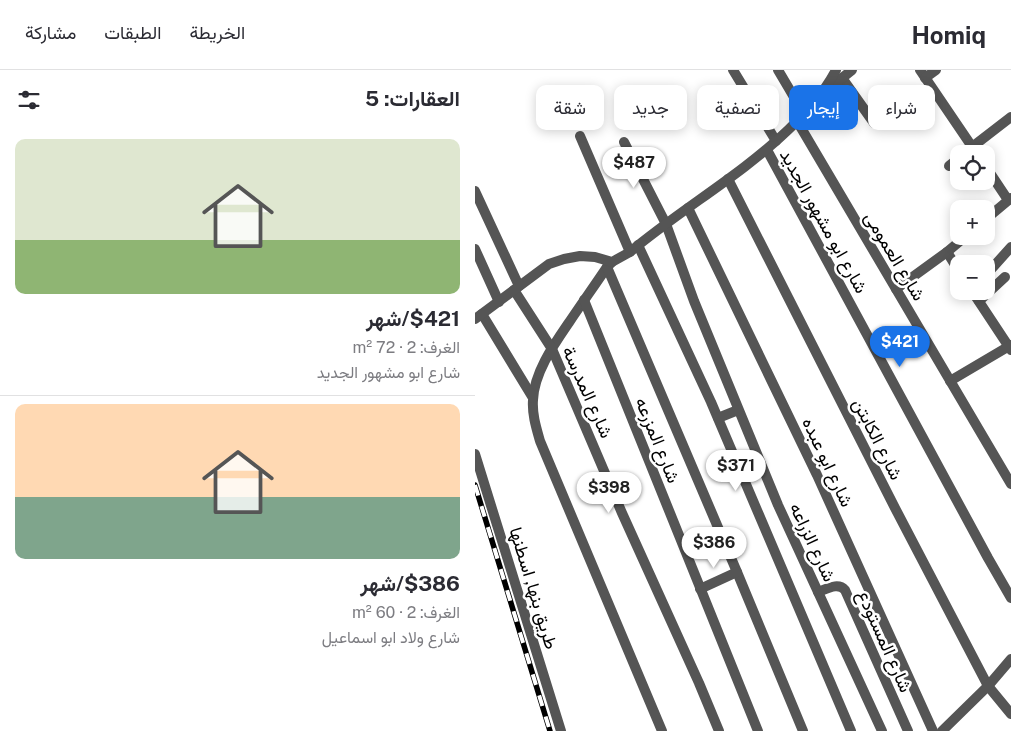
<!DOCTYPE html>
<html lang="ar">
<head>
<meta charset="utf-8">
<style>
	body { margin:0; font-family:"Public Sans",Vazirmatn,sans-serif; background:#f7f7f7; color:#2b2b33; direction:rtl; height:100vh; display:flex; flex-direction:column; font-size:19px; white-space:nowrap }
	* { box-sizing:border-box; margin:0 }
	p { font-size:16px; color:#7c7c81 }
	.icon { flex:none; width:28px; height:28px; fill:none; stroke:currentColor; stroke-width:2; stroke-linecap:round; stroke-linejoin:round }
	.map { position:relative; flex:1; overflow:hidden; direction:ltr }
	.sheet { display:flex; flex-direction:column; background:#fff; width:475px }
	.sheet>* { flex:none }
	.banner { position:absolute; left:15px; top:15px; width:445px; height:45px; direction:rtl; display:flex; gap:10px }
	.controls { position:absolute; left:475px; top:75px; display:grid; gap:10px }
	.controls a { display:grid; place-items:center; width:45px; height:45px; border-radius:10px; background:#fff; box-shadow:0 2px 12px #0003; font-size:25px }
	.price { position:absolute; translate:-50% -42px; padding:0 11px; border-radius:18px; background:#fff; color:#222; font-size:16px; line-height:32px; filter:drop-shadow(0 1px 2px #0008) }
	.price::after { content:''; position:absolute; left:50%; top:30px; width:15px; height:11px; margin-left:-8px; background:inherit; clip-path:polygon(0 0,100% 0,50% 100%) }
	.price.active { background:#1a73e8; color:#fff }
	ul { padding:0; list-style:none }
	li { display:grid; align-content:center; gap:10px; height:265px; padding:0 15px }
	li+li { border-top:1px solid #e1e1e2 }
	li span { display:grid; place-items:center; height:155px; border-radius:10px; color:#555 }
	li>.icon { margin-inline-start:auto }
	span .icon { width:90px; height:90px; fill:#fffc; stroke-width:1 }
	li b { font-size:21px }
	h2 { display:flex; justify-content:space-between; align-items:center; height:60px; padding:0 15px; font-size:21px }
	.tag { padding:0 18px; border-radius:10px; background:#fff; box-shadow:0 2px 12px #0003; font-size:18px; line-height:45px }
	.tag.active { background:#1a73e8; color:#fff }
	header { display:flex; align-items:center; gap:30px; box-sizing:border-box; height:70px; padding:0 25px; background:#fff; border-bottom:1px solid #e1e1e2 }
	header strong { font-size:24px }
	nav { display:flex; gap:28px; margin-inline-start:auto; font-size:18px }
	main { display:flex; flex:1; min-height:0 }
	.map>svg:first-child { display:block }
	.lines { fill:none; stroke-linecap:round; stroke-linejoin:round }
	.minor { stroke:#555; stroke-width:10 }
	.rail-casing { stroke:#000; stroke-width:5.5 }
	.rail { stroke:#fff; stroke-width:4; stroke-dasharray:11; stroke-linecap:butt }
	.labels { text-anchor:middle; dominant-baseline:central; stroke-width:5; stroke-linejoin:round; paint-order:stroke }
	.street-label { font-size:18px; fill:#000; stroke:#fff }
</style>
</head>
<body>
<header>
<strong>Homiq</strong>
<nav><a>الخريطة</a><a>الطبقات</a><a>مشاركة</a></nav>
</header>
<main>
<div class="map">
<svg width="536" height="661" viewBox="0 0 536 661">
	<rect width="100%" height="100%" fill="#fff"/>
	<g class="lines">
		<g class="minor">
			<path d="M 258,0 L 301,71"/>
			<path d="M 303,0 L 329,44"/>
			<path d="M 445,0 L 502,84"/>
			<path d="M 367,8 L 399,53"/>
			<path d="M 450,8 L 461,0"/>
			<path d="M 362,12 L 377,0"/>
			<path d="M 322,51 L 536,414"/>
			<path d="M 105,66 L 155,182"/>
			<path d="M 149,72 L 191,154 L 219,231 L 303,435 L 407,661"/>
			<path d="M 292,80 L 513,488 L 536,528"/>
			<path d="M 488,84 L 536,47"/>
			<path d="M 474,96 L 484,88"/>
			<path d="M 511,97 L 533,130"/>
			<path d="M 253,109 L 420,438 L 513,616 L 536,644"/>
			<path d="M 0,121 L 44,216"/>
			<path d="M 213,138 L 342,405 L 458,661"/>
			<path d="M 511,149 L 536,128"/>
			<path d="M 163,175 L 236,332 L 376,661"/>
			<path d="M 0,179 L 24,232"/>
			<path d="M 472,182 L 484,201"/>
			<path d="M 137,192 L 132,197 C 120,215 107,233 95,251 C 80,273 59,302 58,330 C 57,344 61,357 65,371 L 187,661"/>
			<path d="M 132,197 L 262,502 L 328,661"/>
			<path d="M 511,205 L 536,177"/>
			<path d="M 421,219 L 472,182 L 491,166"/>
			<path d="M 39,220 L 77,279 L 147,443 L 224,613 L 244,661"/>
			<path d="M 497,221 L 536,280"/>
			<path d="M 109,230 L 283,661"/>
			<path d="M 504,231 L 530,207"/>
			<path d="M 7,244 L 58,328"/>
			<path d="M 0,249 L 74,194 L 89,189 L 105,186 L 120,187 L 137,192 L 155,182 C 206,139 265,106 313,60 C 332,42 349,23 361,0"/>
			<path d="M 475,311 L 536,275"/>
			<path d="M 243,348 L 263,340"/>
			<path d="M 0,384 L 86,661"/>
			<path d="M 225,519 L 262,502"/>
			<path d="M 343,522 C 352,519 363,512 370,520 L 433,661"/>
			<path d="M 467,661 L 513,616 L 536,589"/>
		</g>
		<defs>
			<path id="rail" d="M 0,415 L 75,661"/>
		</defs>
		<use href="#rail" class="rail-casing"/>
		<use href="#rail" class="rail"/>
	</g>
	<g class="labels">
		<g class="street-label">
			<text transform="translate(349 151) rotate(61)">شارع ابو مشهور الجديد</text>
			<text transform="translate(420 186) rotate(59)">شارع العمومى</text>
			<text transform="translate(113 322) rotate(66)">شارع المدرسة</text>
			<text transform="translate(403 369) rotate(63)">شارع الكابتن</text>
			<text transform="translate(183 370) rotate(68)">شارع المزرعه</text>
			<text transform="translate(353 392) rotate(65)">شارع ابو عبده</text>
			<text transform="translate(338 472) rotate(65)">شارع الزراعه</text>
			<text transform="translate(59 518) rotate(73)">طريق بنها, اسطنها</text>
			<text transform="translate(410 571) rotate(66)">شارع المستودع</text>
		</g>
	</g>
</svg>
<div class="controls">
<a><svg class="icon" aria-label="locate" viewBox="0 0 24 24"><circle cx="12" cy="12" r="6"/><path d="M12 2v4M12 18v4M2 12h4M18 12h4"/></svg></a>
<a>+</a>
<a>−</a>
</div>
<b class="price" style="left:159px;top:119px">$487</b>
<b class="price active" style="left:425px;top:298px">$421</b>
<b class="price" style="left:261px;top:422px">$371</b>
<b class="price" style="left:134px;top:444px">$398</b>
<b class="price" style="left:239px;top:499px">$386</b>
<div class="banner">
<a class="tag">شراء</a>
<a class="tag active">إيجار</a>
<a class="tag">تصفية</a>
<a class="tag">جديد</a>
<a class="tag">شقة</a>
</div>
</div>
<section class="sheet">
<h2>العقارات: 5<svg class="icon" aria-label="filters" viewBox="0 0 24 24"><path d="M4 7h16M4 17h16"/><circle cx="9" cy="7" r="2"/><circle cx="15" cy="17" r="2"/></svg></h2>
<ul>
<li><span style="background:linear-gradient(#dfe7d0 65%,#8fb573 0)"><svg class="icon" aria-label="home" viewBox="0 0 24 24"><path d="M3 11l9-7 9 7M6 9v11h12V9"/></svg></span><div><b>$421/شهر</b><p>الغرف: 2 · 72 m²</p><p>شارع ابو مشهور الجديد</p></div></li>
<li><span style="background:linear-gradient(#ffd9b3 60%,#7fa58c 0)"><svg class="icon" aria-label="home" viewBox="0 0 24 24"><path d="M3 11l9-7 9 7M6 9v11h12V9"/></svg></span><div><b>$386/شهر</b><p>الغرف: 2 · 60 m²</p><p>شارع ولاد ابو اسماعيل</p></div></li>
</ul>
</section>
</main>
</body>
</html>
